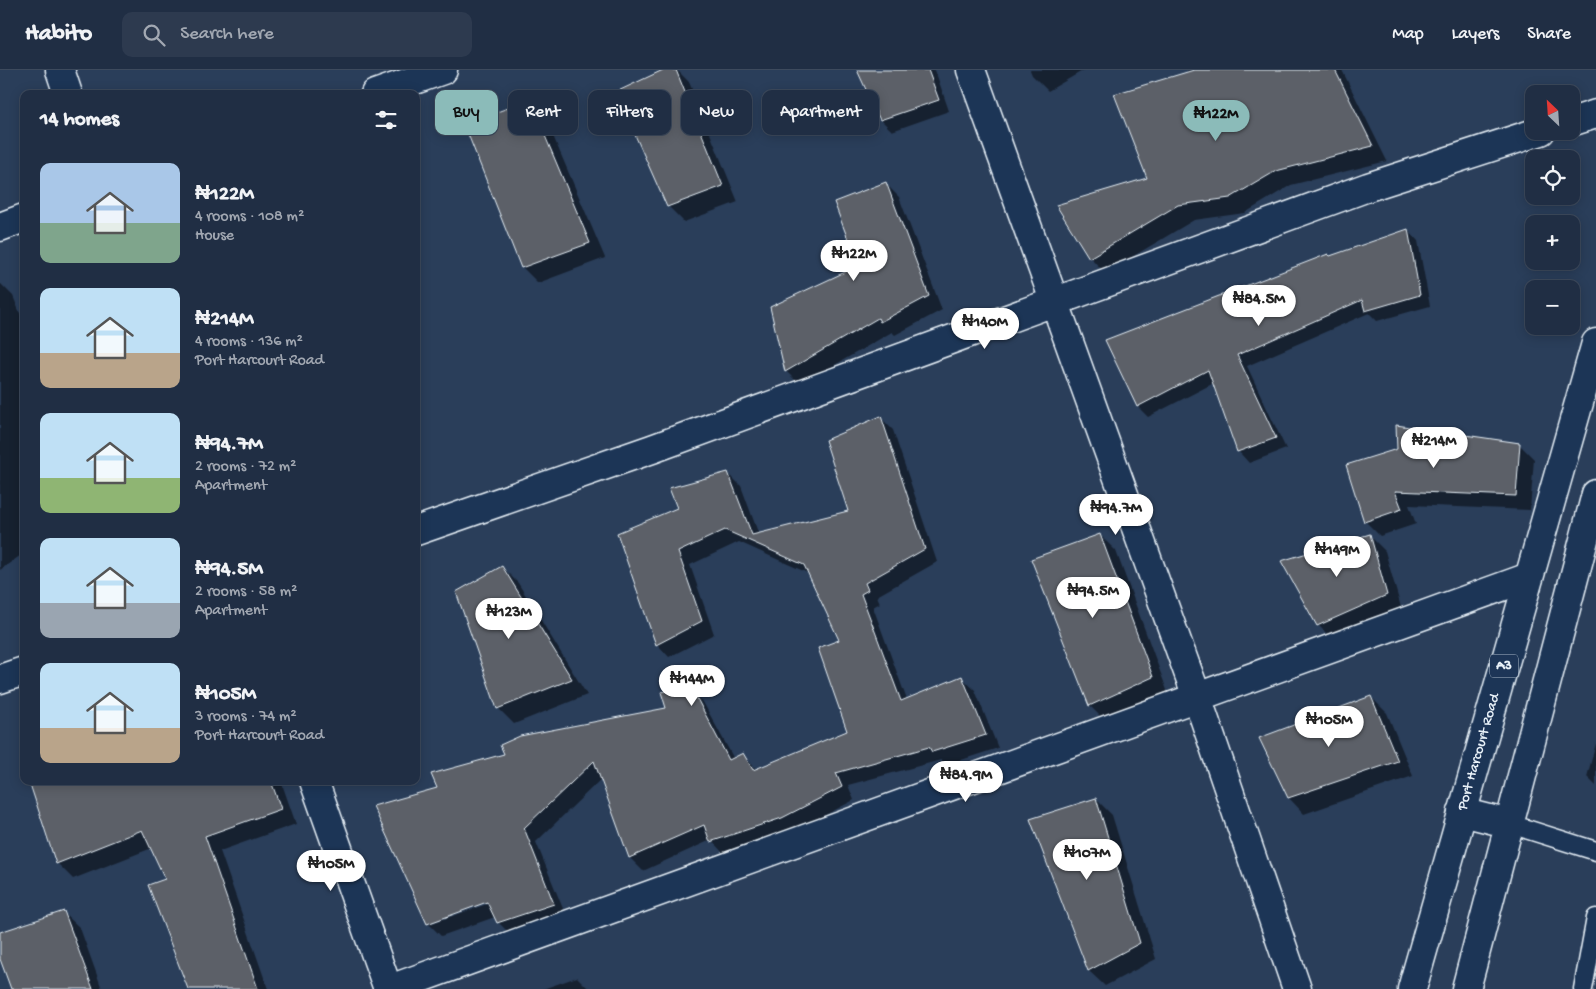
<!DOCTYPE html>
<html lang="en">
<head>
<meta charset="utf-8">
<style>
	body { margin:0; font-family:"Gochi Hand",sans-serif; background:#2d3a4f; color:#f1f3f6; height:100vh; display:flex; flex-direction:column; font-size:19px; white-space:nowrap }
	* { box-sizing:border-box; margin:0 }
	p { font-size:16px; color:#a2a8b2 }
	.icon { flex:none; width:28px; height:28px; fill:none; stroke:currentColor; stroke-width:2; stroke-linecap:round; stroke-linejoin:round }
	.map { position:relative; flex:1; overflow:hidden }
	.details { position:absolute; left:20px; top:20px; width:400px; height:695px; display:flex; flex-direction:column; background:#202e44; border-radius:10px; box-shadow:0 2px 12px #0003,0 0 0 1px #3d4a5d }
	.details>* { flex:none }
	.top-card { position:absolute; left:435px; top:20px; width:475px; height:45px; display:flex; gap:10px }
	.needle { width:32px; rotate:335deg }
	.tools { position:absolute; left:1525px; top:15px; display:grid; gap:10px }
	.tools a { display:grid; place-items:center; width:55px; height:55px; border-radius:10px; background:#202e44; box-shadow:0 2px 12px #0003,0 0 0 1px #3d4a5d; font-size:25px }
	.price { position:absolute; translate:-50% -42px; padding:0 11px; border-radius:18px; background:#fff; color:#222; font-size:16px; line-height:32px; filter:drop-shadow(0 1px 2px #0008) }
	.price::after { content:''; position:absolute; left:50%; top:30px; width:15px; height:11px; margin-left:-8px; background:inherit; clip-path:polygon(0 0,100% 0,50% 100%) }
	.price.active { background:#8bbbb9; color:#111 }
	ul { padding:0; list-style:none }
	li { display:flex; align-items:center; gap:15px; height:125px; padding:0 20px }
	li span { display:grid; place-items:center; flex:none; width:140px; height:100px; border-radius:10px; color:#555 }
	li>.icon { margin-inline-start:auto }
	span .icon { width:60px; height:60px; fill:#fffc; stroke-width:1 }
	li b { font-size:21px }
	h2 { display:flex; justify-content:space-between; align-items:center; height:60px; padding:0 20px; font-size:21px }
	.tag { padding:0 18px; border-radius:10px; background:#202e44; box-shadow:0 2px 12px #0003,0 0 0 1px #3d4a5d; font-size:18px; line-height:45px }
	.tag.active { background:#8bbbb9; color:#111 }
	header { display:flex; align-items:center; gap:30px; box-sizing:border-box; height:70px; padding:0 25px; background:#202e44; border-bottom:1px solid #3d4a5d }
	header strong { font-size:24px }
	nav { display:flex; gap:28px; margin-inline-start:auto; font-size:18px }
	.search { width:350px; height:45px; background:#2d3a4f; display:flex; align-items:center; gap:12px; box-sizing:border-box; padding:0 18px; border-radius:10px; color:#a2a8b2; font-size:19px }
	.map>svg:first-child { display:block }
	.shadow { fill:#0007; fill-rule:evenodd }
	.building { fill:#5c6067; stroke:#e8f1f8 }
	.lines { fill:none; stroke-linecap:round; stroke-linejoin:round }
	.lane-casing { stroke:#e8f1f8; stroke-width:21 }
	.street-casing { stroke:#e8f1f8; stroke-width:31 }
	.highway-casing { stroke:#e8f1f8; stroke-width:31 }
	.lane { stroke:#1d3557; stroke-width:18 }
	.street { stroke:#1d3557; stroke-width:28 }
	.highway { stroke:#1d3557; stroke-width:28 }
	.labels { text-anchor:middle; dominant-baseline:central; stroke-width:4; stroke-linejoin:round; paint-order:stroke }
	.shield { fill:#1d3557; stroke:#abb9c8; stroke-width:1 }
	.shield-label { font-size:14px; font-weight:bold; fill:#e8f1f8 }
	.street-label { font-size:15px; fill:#e8f1f8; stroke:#1d3557 }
</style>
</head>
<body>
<header>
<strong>Habito</strong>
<div class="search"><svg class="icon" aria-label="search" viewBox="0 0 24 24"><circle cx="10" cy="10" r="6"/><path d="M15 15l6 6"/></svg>Search here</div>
<nav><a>Map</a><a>Layers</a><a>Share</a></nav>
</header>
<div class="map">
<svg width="1596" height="919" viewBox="0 0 1596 919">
	<rect width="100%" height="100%" fill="#2a3e5a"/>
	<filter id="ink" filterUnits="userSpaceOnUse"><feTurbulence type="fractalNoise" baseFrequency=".02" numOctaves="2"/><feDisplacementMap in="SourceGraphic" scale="10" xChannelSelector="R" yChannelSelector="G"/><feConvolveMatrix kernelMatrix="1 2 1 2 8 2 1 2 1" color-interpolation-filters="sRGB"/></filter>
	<g filter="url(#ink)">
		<g class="shadow">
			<path d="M 666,0 L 677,0 L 689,12 L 738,132 L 684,152 L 668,136 Z"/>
			<path d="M 858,0 L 935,0 L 949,41 L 892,61 L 881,50 Z"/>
			<path d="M 1030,0 L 1084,0 L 1048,21 L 1032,5 Z"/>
			<path d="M 1187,0 L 1342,0 L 1387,91 L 1291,115 L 1245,143 L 1194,150 L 1105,203 L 1090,187 L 1058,136 L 1149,109 L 1188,3 Z"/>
			<path d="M 529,31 L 545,47 L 605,188 L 538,213 L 522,197 Z"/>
			<path d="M 885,113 L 899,127 L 942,240 L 895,265 L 892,262 L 800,315 L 786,301 L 860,196 Z"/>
			<path d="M 1408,160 L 1418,171 L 1430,236 L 1377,251 L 1369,243 L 1247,296 L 1286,379 L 1249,393 L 1239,382 L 1214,313 L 1148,347 L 1138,337 L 1330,187 Z"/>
			<path d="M 0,213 L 13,226 L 24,253 L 24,483 L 0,500 Z"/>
			<path d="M 880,347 L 893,360 L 937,492 L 877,526 L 880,533 L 873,537 L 907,630 L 962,608 L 975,620 L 998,678 L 946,695 L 941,690 L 848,715 L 854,730 L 795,761 L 724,784 L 711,770 L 643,801 L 630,788 L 602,708 L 536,772 L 566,846 L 511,865 L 498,852 L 495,847 L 441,866 L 428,853 L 438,718 L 667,639 L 690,619 L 703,632 L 734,689 L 743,685 L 757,700 L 848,662 L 841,571 L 810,504 L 739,472 L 690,495 L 714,564 L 669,587 L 657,574 L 678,439 L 728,403 L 741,416 L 759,465 L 850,442 ZM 492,829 L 493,832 L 432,853 L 432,851 Z"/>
			<path d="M 1519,374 L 1534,389 L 1530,440 L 1409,435 L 1416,454 L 1380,466 L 1365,451 L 1347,396 Z"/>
			<path d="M 1100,465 L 1116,481 L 1168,623 L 1106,652 L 1090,636 L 1032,490 Z"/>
			<path d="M 1370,466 L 1385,481 L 1402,541 L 1334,571 L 1318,555 Z"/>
			<path d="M 502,497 L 518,513 L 587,625 L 514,654 L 498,638 Z"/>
			<path d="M 1371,627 L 1387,643 L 1413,706 L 1304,744 L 1289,728 Z"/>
			<path d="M 1596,673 L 1596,716 L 1587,707 Z"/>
			<path d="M 24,681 L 24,692 L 20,682 Z"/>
			<path d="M 30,711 L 281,711 L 296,754 L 220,781 L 268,919 L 189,919 L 167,810 L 152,778 L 73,809 L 57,793 Z"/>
			<path d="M 1096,729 L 1112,745 L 1156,889 L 1105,916 L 1089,901 Z"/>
			<path d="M 64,843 L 80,858 L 102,919 L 12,919 L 0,885 L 0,863 Z"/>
			<path d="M 577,907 L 589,919 L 543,919 Z"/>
		</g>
		<g class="building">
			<path d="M 663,0 L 676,0 L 723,116 L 667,137 L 616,22 Z"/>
			<path d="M 857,0 L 928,0 L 939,30 L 880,50 Z"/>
			<path d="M 1194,0 L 1335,0 L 1373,76 L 1276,101 L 1230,128 L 1178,135 L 1089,188 L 1056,135 L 1147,108 L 1114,24 Z"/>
			<path d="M 530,30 L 590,173 L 521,198 L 464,54 Z"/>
			<path d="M 886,112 L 929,226 L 880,252 L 878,248 L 785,302 L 770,237 L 858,196 L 834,132 Z"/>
			<path d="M 1408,159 L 1420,225 L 1365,241 L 1362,230 L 1237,285 L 1276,368 L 1237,382 L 1208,300 L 1137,337 L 1105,270 L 1328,184 L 1330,186 Z"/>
			<path d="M 881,346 L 925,479 L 865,513 L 868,520 L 861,524 L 901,631 L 962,606 L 986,665 L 932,682 L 929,677 L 836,703 L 842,717 L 782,748 L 710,772 L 704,755 L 629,788 L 594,691 L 524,758 L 554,834 L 497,853 L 487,832 L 427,854 L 373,736 L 437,718 L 431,704 L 504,684 L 500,675 L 520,666 L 666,638 L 661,622 L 691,617 L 729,690 L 743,683 L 753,700 L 847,661 L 818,578 L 839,570 L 804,495 L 725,460 L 678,482 L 702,551 L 656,575 L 617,463 L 677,438 L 669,418 L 728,402 L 752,465 L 848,441 L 825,370 Z"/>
			<path d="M 1396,355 L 1520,373 L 1516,426 L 1395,421 L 1402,439 L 1364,452 L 1346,395 L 1397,379 Z"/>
			<path d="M 1100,464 L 1153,607 L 1089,636 L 1031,489 Z"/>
			<path d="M 1370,464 L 1387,525 L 1317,556 L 1281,491 Z"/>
			<path d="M 502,496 L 572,609 L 497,639 L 456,522 Z"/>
			<path d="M 1371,626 L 1398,691 L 1288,728 L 1259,668 Z"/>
			<path d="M 29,711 L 271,711 L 281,739 L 205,766 L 258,919 L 188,919 L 148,815 L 165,809 L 142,760 L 56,794 Z"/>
			<path d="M 1096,728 L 1140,873 L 1088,901 L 1030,749 Z"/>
			<path d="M 64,841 L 93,919 L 11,919 L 0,889 L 0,862 Z"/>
		</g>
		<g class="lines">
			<defs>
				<g id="lane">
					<path d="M 1510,754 L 1596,781"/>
					<path d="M 1583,919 L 1596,848"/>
				</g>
				<g id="street">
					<path d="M 60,0 L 68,24"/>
					<path d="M 971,0 L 1197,627 L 1297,919"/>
					<path d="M 375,24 L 443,0"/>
					<path d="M 1571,52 L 1596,44"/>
					<path d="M 0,157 L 24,148"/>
					<path d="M 416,461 L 652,379 L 1368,117 L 1541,61"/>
					<path d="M 0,609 L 24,601"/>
					<path d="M 314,711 L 388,919"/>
					<path d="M 390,919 L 1529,507"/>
				</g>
				<g id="highway">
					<path d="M 1462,742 L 1510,754"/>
					<path d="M 1412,919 L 1596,273"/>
					<path d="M 1466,919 L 1596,424"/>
				</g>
			</defs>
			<use href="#lane" class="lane-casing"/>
			<use href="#street" class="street-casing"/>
			<use href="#highway" class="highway-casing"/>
			<use href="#lane" class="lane"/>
			<use href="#street" class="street"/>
			<use href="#highway" class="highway"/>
		</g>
	</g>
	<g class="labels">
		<rect class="shield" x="1490" y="584.5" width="28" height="23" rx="4"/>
		<g class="shield-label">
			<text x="1504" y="596">A3</text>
		</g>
		<g class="street-label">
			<text transform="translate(1479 682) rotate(-74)">Port Harcourt Road</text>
		</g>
	</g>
</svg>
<div class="tools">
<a><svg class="needle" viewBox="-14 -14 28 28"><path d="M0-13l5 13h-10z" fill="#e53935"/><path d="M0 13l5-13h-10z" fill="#a2a8b2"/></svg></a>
<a><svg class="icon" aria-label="locate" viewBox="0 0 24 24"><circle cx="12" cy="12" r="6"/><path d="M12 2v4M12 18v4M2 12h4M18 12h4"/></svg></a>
<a>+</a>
<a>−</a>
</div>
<b class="price active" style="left:1216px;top:72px">₦122M</b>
<b class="price" style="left:854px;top:212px">₦122M</b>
<b class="price" style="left:1259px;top:257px">₦84.5M</b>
<b class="price" style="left:985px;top:280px">₦140M</b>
<b class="price" style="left:1434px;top:399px">₦214M</b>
<b class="price" style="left:1116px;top:466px">₦94.7M</b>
<b class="price" style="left:1337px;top:508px">₦149M</b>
<b class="price" style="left:1093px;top:549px">₦94.5M</b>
<b class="price" style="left:509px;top:570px">₦123M</b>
<b class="price" style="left:692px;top:637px">₦144M</b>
<b class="price" style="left:1329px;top:678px">₦105M</b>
<b class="price" style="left:966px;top:733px">₦84.9M</b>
<b class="price" style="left:1087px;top:811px">₦107M</b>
<b class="price" style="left:331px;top:822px">₦105M</b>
<div class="top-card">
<a class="tag active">Buy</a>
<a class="tag">Rent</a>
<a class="tag">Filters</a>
<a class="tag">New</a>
<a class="tag">Apartment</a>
</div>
<section class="details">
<h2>14 homes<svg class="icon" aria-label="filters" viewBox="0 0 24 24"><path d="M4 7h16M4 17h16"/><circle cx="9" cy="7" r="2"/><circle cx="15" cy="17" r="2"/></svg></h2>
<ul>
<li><span style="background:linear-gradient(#a9c7e8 60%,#7fa58c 0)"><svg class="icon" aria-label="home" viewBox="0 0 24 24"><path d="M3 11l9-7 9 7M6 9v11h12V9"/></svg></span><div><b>₦122M</b><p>4 rooms · 108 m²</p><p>House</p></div></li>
<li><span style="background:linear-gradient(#bfe0f5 65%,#b9a48a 0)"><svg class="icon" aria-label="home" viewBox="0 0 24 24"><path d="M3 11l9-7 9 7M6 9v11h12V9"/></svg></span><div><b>₦214M</b><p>4 rooms · 136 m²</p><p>Port Harcourt Road</p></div></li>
<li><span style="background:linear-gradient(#bfe0f5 65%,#8fb573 0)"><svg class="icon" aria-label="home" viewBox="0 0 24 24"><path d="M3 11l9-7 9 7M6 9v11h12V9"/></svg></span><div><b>₦94.7M</b><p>2 rooms · 72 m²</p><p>Apartment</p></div></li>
<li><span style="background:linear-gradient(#bfe0f5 65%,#9aa5b1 0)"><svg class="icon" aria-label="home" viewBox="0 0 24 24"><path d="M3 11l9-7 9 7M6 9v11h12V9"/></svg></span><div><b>₦94.5M</b><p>2 rooms · 58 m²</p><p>Apartment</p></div></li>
<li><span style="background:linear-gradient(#bfe0f5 65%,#b9a48a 0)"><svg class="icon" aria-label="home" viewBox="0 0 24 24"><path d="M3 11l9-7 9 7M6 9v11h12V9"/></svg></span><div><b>₦105M</b><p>3 rooms · 74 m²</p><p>Port Harcourt Road</p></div></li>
</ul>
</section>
</div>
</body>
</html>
